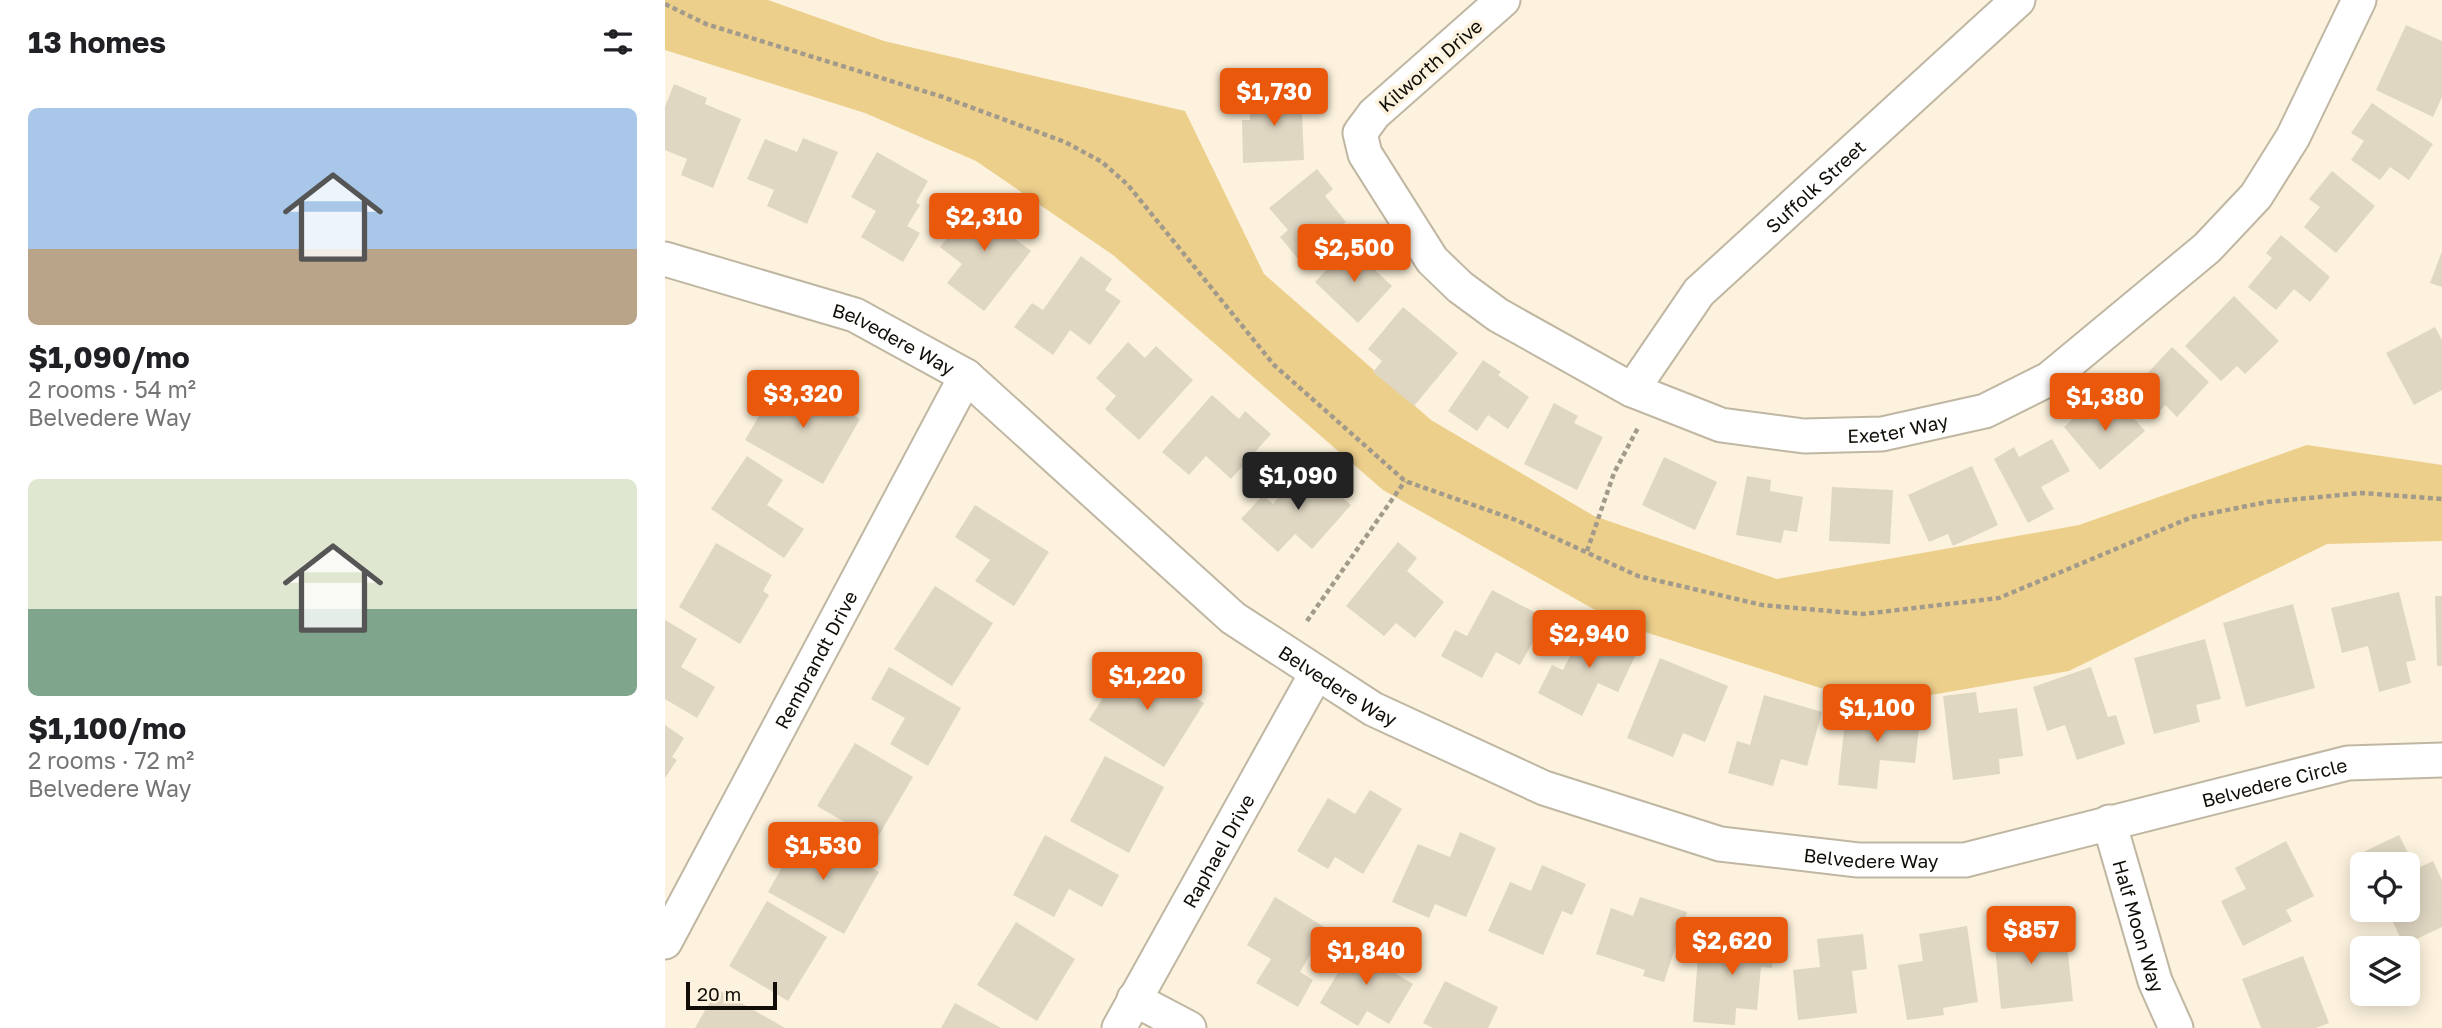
<!DOCTYPE html>
<html lang="en">
<head>
<meta charset="utf-8">
<style>
	body { margin:0; font-family:"Golos Text",sans-serif; background:#f6f6f6; color:#202124; height:100vh; display:flex; flex-direction:column; font-size:26px; white-space:nowrap }
	* { box-sizing:border-box; margin:0 }
	p { font-size:23px; color:#757577 }
	.icon { flex:none; width:38px; height:38px; fill:none; stroke:currentColor; stroke-width:2; stroke-linecap:round; stroke-linejoin:round }
	.map { position:relative; flex:1; overflow:hidden }
	.panel { display:flex; flex-direction:column; background:#fff; width:665px }
	.panel>* { flex:none }
	.tools { position:absolute; left:1685px; top:852px; display:grid; gap:14px }
	.tools a { display:grid; place-items:center; width:70px; height:70px; border-radius:10px; background:#fff; box-shadow:0 4px 18px #0003; font-size:35px }
	.scale { position:absolute; left:21px; bottom:18px; width:91px; box-sizing:border-box; padding-left:7px; border:4px solid #110e07; border-top:0; font-size:19px; line-height:24px; white-space:nowrap; color:#110e07; -webkit-text-stroke:5px #fcf2dd; paint-order:stroke }
	.price { position:absolute; translate:-50% -60px; padding:0 16px; border-radius:7px; background:#ea580c; color:#fff; font-size:23px; line-height:46px; filter:drop-shadow(0 2px 4px #0008) }
	.price::after { content:''; position:absolute; left:50%; top:42px; width:21px; height:16px; margin-left:-10px; background:inherit; clip-path:polygon(0 0,100% 0,50% 100%) }
	.price.selected { background:#222; color:#fff }
	ul { padding:0; list-style:none }
	li { display:grid; align-content:center; gap:14px; height:371px; padding:0 28px }
	li span { display:grid; place-items:center; height:217px; border-radius:10px; color:#555 }
	li>.icon { margin-inline-start:auto }
	span .icon { width:126px; height:126px; fill:#fffc; stroke-width:1 }
	li b { font-size:30px }
	h2 { display:flex; justify-content:space-between; align-items:center; height:84px; padding:0 28px; font-size:30px }
	main { display:flex; flex:1; min-height:0 }
	.map>svg:first-child { display:block }
	.green { fill:#edcf8c }
	.building { fill:#e0d7c2 }
	.lines { fill:none; stroke-linecap:round; stroke-linejoin:round }
	.minor-casing { stroke:#c0b7a3; stroke-width:37 }
	.path { stroke:#a29b8b; stroke-width:4.5; stroke-dasharray:5 3.5; stroke-linecap:butt }
	.minor { stroke:#fff; stroke-width:33 }
	.labels { text-anchor:middle; dominant-baseline:central; stroke-width:7; stroke-linejoin:round; paint-order:stroke }
	.street-label { font-size:19px; fill:#110e07; stroke:#fcf2dd }
</style>
</head>
<body>
<main>
<section class="panel">
<h2>13 homes<svg class="icon" aria-label="filters" viewBox="0 0 24 24"><path d="M4 7h16M4 17h16"/><circle cx="9" cy="7" r="2"/><circle cx="15" cy="17" r="2"/></svg></h2>
<ul>
<li><span style="background:linear-gradient(#a9c7e8 65%,#b9a48a 0)"><svg class="icon" aria-label="home" viewBox="0 0 24 24"><path d="M3 11l9-7 9 7M6 9v11h12V9"/></svg></span><div><b>$1,090/mo</b><p>2 rooms · 54 m²</p><p>Belvedere Way</p></div></li>
<li><span style="background:linear-gradient(#dfe7d0 60%,#7fa58c 0)"><svg class="icon" aria-label="home" viewBox="0 0 24 24"><path d="M3 11l9-7 9 7M6 9v11h12V9"/></svg></span><div><b>$1,100/mo</b><p>2 rooms · 72 m²</p><p>Belvedere Way</p></div></li>
</ul>
</section>
<div class="map">
<svg width="1777" height="1028" viewBox="0 0 1777 1028">
	<rect width="100%" height="100%" fill="#fcf2dd"/>
	<path class="green" d="M 0,0 L 103,0 L 219,41 L 520,111 L 599,274 L 766,420 L 929,516 L 1112,579 L 1414,525 L 1642,445 L 1777,465 L 1777,541 L 1662,544 L 1404,671 L 1209,705 L 955,624 L 718,490 L 448,255 L 311,161 L 200,113 L 0,50 Z"/>
	<g class="building">
		<path d="M 1741,25 L 1777,41 L 1777,97 L 1768,117 L 1711,90 Z"/>
		<path d="M 9,84 L 42,98 L 40,104 L 76,119 L 48,188 L 16,175 L 22,159 L 0,150 L 0,107 Z"/>
		<path d="M 636,91 L 639,160 L 578,163 L 577,120 L 585,120 L 584,93 Z"/>
		<path d="M 1707,103 L 1768,144 L 1744,180 L 1725,167 L 1715,180 L 1686,160 L 1699,141 L 1686,133 Z"/>
		<path d="M 138,138 L 173,152 L 142,224 L 102,206 L 109,190 L 82,179 L 100,139 L 132,152 Z"/>
		<path d="M 212,152 L 263,181 L 251,202 L 255,205 L 242,226 L 255,233 L 238,262 L 196,237 L 211,211 L 186,197 Z"/>
		<path d="M 652,169 L 668,189 L 660,196 L 681,222 L 634,260 L 615,237 L 623,230 L 604,208 Z"/>
		<path d="M 1667,171 L 1710,206 L 1671,253 L 1639,227 L 1655,207 L 1644,199 Z"/>
		<path d="M 331,194 L 350,209 L 336,228 L 366,251 L 319,311 L 282,283 L 297,264 L 275,247 L 306,208 L 315,215 Z"/>
		<path d="M 1616,235 L 1665,277 L 1645,302 L 1629,289 L 1611,310 L 1583,287 L 1607,258 L 1601,253 Z"/>
		<path d="M 684,246 L 727,286 L 693,323 L 650,282 Z"/>
		<path d="M 1777,251 L 1777,287 L 1765,283 Z"/>
		<path d="M 416,256 L 447,279 L 440,290 L 456,301 L 425,345 L 405,330 L 388,355 L 349,327 L 367,303 L 378,310 Z"/>
		<path d="M 1569,296 L 1614,341 L 1580,374 L 1572,366 L 1556,381 L 1520,346 Z"/>
		<path d="M 738,307 L 793,353 L 749,406 L 708,372 L 717,361 L 703,349 Z"/>
		<path d="M 1770,327 L 1777,340 L 1777,390 L 1749,405 L 1721,353 Z"/>
		<path d="M 463,342 L 480,358 L 491,346 L 528,380 L 474,440 L 440,409 L 451,396 L 431,378 Z"/>
		<path d="M 1507,347 L 1544,382 L 1512,417 L 1500,405 L 1491,415 L 1466,391 Z"/>
		<path d="M 818,360 L 836,372 L 833,375 L 864,397 L 843,429 L 823,415 L 812,431 L 783,411 Z"/>
		<path d="M 118,375 L 195,419 L 158,484 L 80,440 Z"/>
		<path d="M 547,395 L 574,419 L 580,411 L 606,434 L 566,479 L 541,456 L 524,475 L 497,452 Z"/>
		<path d="M 1451,398 L 1480,431 L 1435,470 L 1399,427 L 1418,410 L 1426,420 Z"/>
		<path d="M 889,403 L 913,416 L 909,423 L 938,437 L 912,490 L 859,464 Z"/>
		<path d="M 1387,439 L 1405,471 L 1376,487 L 1389,509 L 1363,523 L 1329,459 L 1349,447 L 1354,457 Z"/>
		<path d="M 82,456 L 118,480 L 102,505 L 139,529 L 119,558 L 46,509 Z"/>
		<path d="M 999,457 L 1052,482 L 1030,530 L 977,505 Z"/>
		<path d="M 642,466 L 686,505 L 647,549 L 630,534 L 613,552 L 576,519 L 598,495 L 608,504 Z"/>
		<path d="M 1307,466 L 1333,525 L 1288,546 L 1283,534 L 1264,542 L 1243,495 Z"/>
		<path d="M 1082,476 L 1106,480 L 1105,491 L 1138,497 L 1132,532 L 1119,530 L 1116,543 L 1071,535 Z"/>
		<path d="M 1167,487 L 1228,490 L 1225,544 L 1164,541 Z"/>
		<path d="M 310,505 L 384,552 L 349,606 L 310,581 L 325,560 L 290,537 Z"/>
		<path d="M 733,542 L 752,558 L 742,571 L 779,602 L 750,638 L 731,623 L 719,636 L 681,606 Z"/>
		<path d="M 51,543 L 107,575 L 98,591 L 104,595 L 75,644 L 14,607 Z"/>
		<path d="M 270,586 L 328,623 L 287,686 L 229,649 Z"/>
		<path d="M 827,590 L 881,618 L 855,665 L 831,652 L 817,678 L 776,656 L 790,630 L 802,636 Z"/>
		<path d="M 1734,592 L 1751,660 L 1741,662 L 1746,683 L 1714,692 L 1703,646 L 1677,653 L 1666,608 Z"/>
		<path d="M 1770,596 L 1777,596 L 1777,666 L 1772,666 Z"/>
		<path d="M 1628,604 L 1650,688 L 1581,707 L 1558,623 Z"/>
		<path d="M 0,620 L 32,639 L 16,667 L 50,687 L 32,718 L 0,699 Z"/>
		<path d="M 921,624 L 973,650 L 953,692 L 933,683 L 917,716 L 873,693 L 887,665 L 898,670 Z"/>
		<path d="M 1540,639 L 1556,699 L 1531,705 L 1535,722 L 1489,734 L 1469,658 Z"/>
		<path d="M 464,656 L 539,703 L 499,767 L 424,720 Z"/>
		<path d="M 995,658 L 1063,686 L 1040,742 L 1018,733 L 1008,757 L 962,738 Z"/>
		<path d="M 224,667 L 296,708 L 263,766 L 225,744 L 240,718 L 206,699 Z"/>
		<path d="M 1426,667 L 1443,717 L 1451,715 L 1460,744 L 1412,760 L 1400,725 L 1382,731 L 1368,687 Z"/>
		<path d="M 1311,692 L 1314,713 L 1352,708 L 1358,756 L 1334,759 L 1335,774 L 1288,780 L 1278,696 Z"/>
		<path d="M 1099,695 L 1157,712 L 1142,766 L 1116,759 L 1108,786 L 1063,773 L 1072,741 L 1085,745 Z"/>
		<path d="M 1215,706 L 1256,711 L 1250,763 L 1215,760 L 1212,789 L 1173,785 L 1181,711 L 1214,714 Z"/>
		<path d="M 0,725 L 19,738 L 7,757 L 12,760 L 0,778 Z"/>
		<path d="M 190,743 L 248,777 L 211,840 L 152,806 Z"/>
		<path d="M 440,756 L 499,787 L 464,853 L 405,821 Z"/>
		<path d="M 705,790 L 737,809 L 698,874 L 670,857 L 663,869 L 632,851 L 663,798 L 690,814 Z"/>
		<path d="M 138,830 L 214,872 L 179,934 L 103,892 Z"/>
		<path d="M 795,832 L 831,848 L 801,917 L 770,904 L 764,918 L 727,902 L 753,844 L 785,857 Z"/>
		<path d="M 380,835 L 454,875 L 437,907 L 404,889 L 389,917 L 348,895 Z"/>
		<path d="M 1734,835 L 1751,869 L 1768,861 L 1777,880 L 1777,927 L 1739,945 L 1722,910 L 1743,910 L 1743,864 L 1698,864 L 1698,876 L 1688,857 Z"/>
		<path d="M 1621,841 L 1649,896 L 1621,910 L 1627,921 L 1578,946 L 1556,901 L 1581,889 L 1570,868 Z"/>
		<path d="M 877,865 L 921,884 L 907,915 L 897,911 L 878,955 L 823,931 L 845,882 L 866,891 Z"/>
		<path d="M 610,897 L 661,928 L 635,972 L 648,980 L 633,1007 L 591,983 L 606,959 L 582,945 Z"/>
		<path d="M 975,897 L 1022,912 L 999,982 L 978,976 L 980,970 L 931,954 L 946,908 L 968,916 Z"/>
		<path d="M 102,901 L 162,937 L 123,1001 L 64,966 Z"/>
		<path d="M 1374,921 L 1375,937 L 1401,934 L 1408,1001 L 1336,1009 L 1328,926 Z"/>
		<path d="M 351,922 L 410,959 L 372,1021 L 312,985 Z"/>
		<path d="M 1302,926 L 1313,1002 L 1278,1008 L 1279,1015 L 1242,1020 L 1233,965 L 1258,961 L 1254,934 Z"/>
		<path d="M 1063,928 L 1110,932 L 1107,968 L 1096,967 L 1092,1010 L 1071,1008 L 1070,1025 L 1028,1022 L 1033,956 L 1060,959 Z"/>
		<path d="M 696,934 L 713,944 L 705,958 L 748,984 L 724,1024 L 702,1011 L 693,1026 L 655,1003 Z"/>
		<path d="M 1198,934 L 1202,969 L 1187,971 L 1192,1013 L 1133,1020 L 1128,970 L 1155,967 L 1152,939 Z"/>
		<path d="M 1638,956 L 1664,1023 L 1651,1028 L 1596,1028 L 1577,979 Z"/>
		<path d="M 780,981 L 833,1007 L 823,1028 L 768,1028 L 758,1023 Z"/>
		<path d="M 52,989 L 120,1028 L 30,1028 Z"/>
		<path d="M 290,1003 L 336,1028 L 276,1028 Z"/>
	</g>
	<g class="lines">
		<defs>
			<g id="minor">
				<path id="s1" d="M 838,0 L 709,114 L 695,133 L 700,154 L 767,260 L 795,287 L 833,315 L 967,390 L 1056,425 L 1139,436 L 1217,434 L 1320,411 L 1384,379 L 1542,248 L 1591,196 L 1628,137 L 1694,0"/>
				<path id="s2" d="M 0,259 L 190,315 L 301,376 L 568,618 L 708,709 L 879,788 L 1055,844 L 1193,860 L 1300,860 L 1683,763 L 1777,760"/>
				<path id="s3" d="M 967,390 L 1034,292 L 1353,0"/>
				<path id="s4" d="M 1444,822 L 1490,981 L 1511,1028"/>
				<path id="s5" d="M 0,942 L 301,376"/>
				<path d="M 469,999 L 524,1028"/>
				<path id="s6" d="M 454,1028 L 651,674"/>
			</g>
		</defs>
		<use href="#minor" class="minor-casing"/>
		<g class="path">
			<path d="M 0,4 L 41,24 L 278,97 L 400,142 L 437,162 L 463,185 L 609,365 L 740,481 L 851,520 L 973,576 L 1097,605 L 1199,614 L 1334,598 L 1527,517 L 1602,502 L 1697,493 L 1777,499"/>
			<path d="M 922,551 L 949,473 L 974,426"/>
			<path d="M 642,621 L 740,481"/>
		</g>
		<use href="#minor" class="minor"/>
	</g>
	<g class="labels">
		<g class="street-label">
			<text transform="translate(765 65) rotate(-41)">Kilworth Drive</text>
			<text stroke="none"><textPath href="#s3" startOffset="276">Suffolk Street</textPath></text>
			<text stroke="none"><textPath href="#s2" startOffset="243">Belvedere Way</textPath></text>
			<text stroke="none"><textPath href="#s1" startOffset="856">Exeter Way</textPath></text>
			<text stroke="none"><textPath href="#s5" startOffset="320">Rembrandt Drive</textPath></text>
			<text stroke="none"><textPath href="#s2" startOffset="810">Belvedere Way</textPath></text>
			<text stroke="none"><textPath href="#s2" startOffset="1790">Belvedere Circle</textPath></text>
			<text stroke="none"><textPath href="#s6" startOffset="203">Raphael Drive</textPath></text>
			<text stroke="none"><textPath href="#s2" startOffset="1377">Belvedere Way</textPath></text>
			<text stroke="none"><textPath href="#s4" startOffset="108">Half Moon Way</textPath></text>
		</g>
	</g>
</svg>
<div class="tools">
<a><svg class="icon" aria-label="locate" viewBox="0 0 24 24"><circle cx="12" cy="12" r="6"/><path d="M12 2v4M12 18v4M2 12h4M18 12h4"/></svg></a>
<a><svg class="icon" aria-label="layers" viewBox="0 0 24 24"><path d="M12 4l9 5-9 5-9-5zM3 14l9 5 9-5"/></svg></a>
</div>
<div class="scale">20 m</div>
<b class="price" style="left:609px;top:128px">$1,730</b>
<b class="price" style="left:319px;top:253px">$2,310</b>
<b class="price" style="left:689px;top:284px">$2,500</b>
<b class="price" style="left:138px;top:430px">$3,320</b>
<b class="price" style="left:1440px;top:433px">$1,380</b>
<b class="price selected" style="left:633px;top:512px">$1,090</b>
<b class="price" style="left:924px;top:670px">$2,940</b>
<b class="price" style="left:482px;top:712px">$1,220</b>
<b class="price" style="left:1212px;top:744px">$1,100</b>
<b class="price" style="left:158px;top:882px">$1,530</b>
<b class="price" style="left:1366px;top:966px">$857</b>
<b class="price" style="left:1067px;top:977px">$2,620</b>
<b class="price" style="left:701px;top:987px">$1,840</b>
</div>
</main>
</body>
</html>
